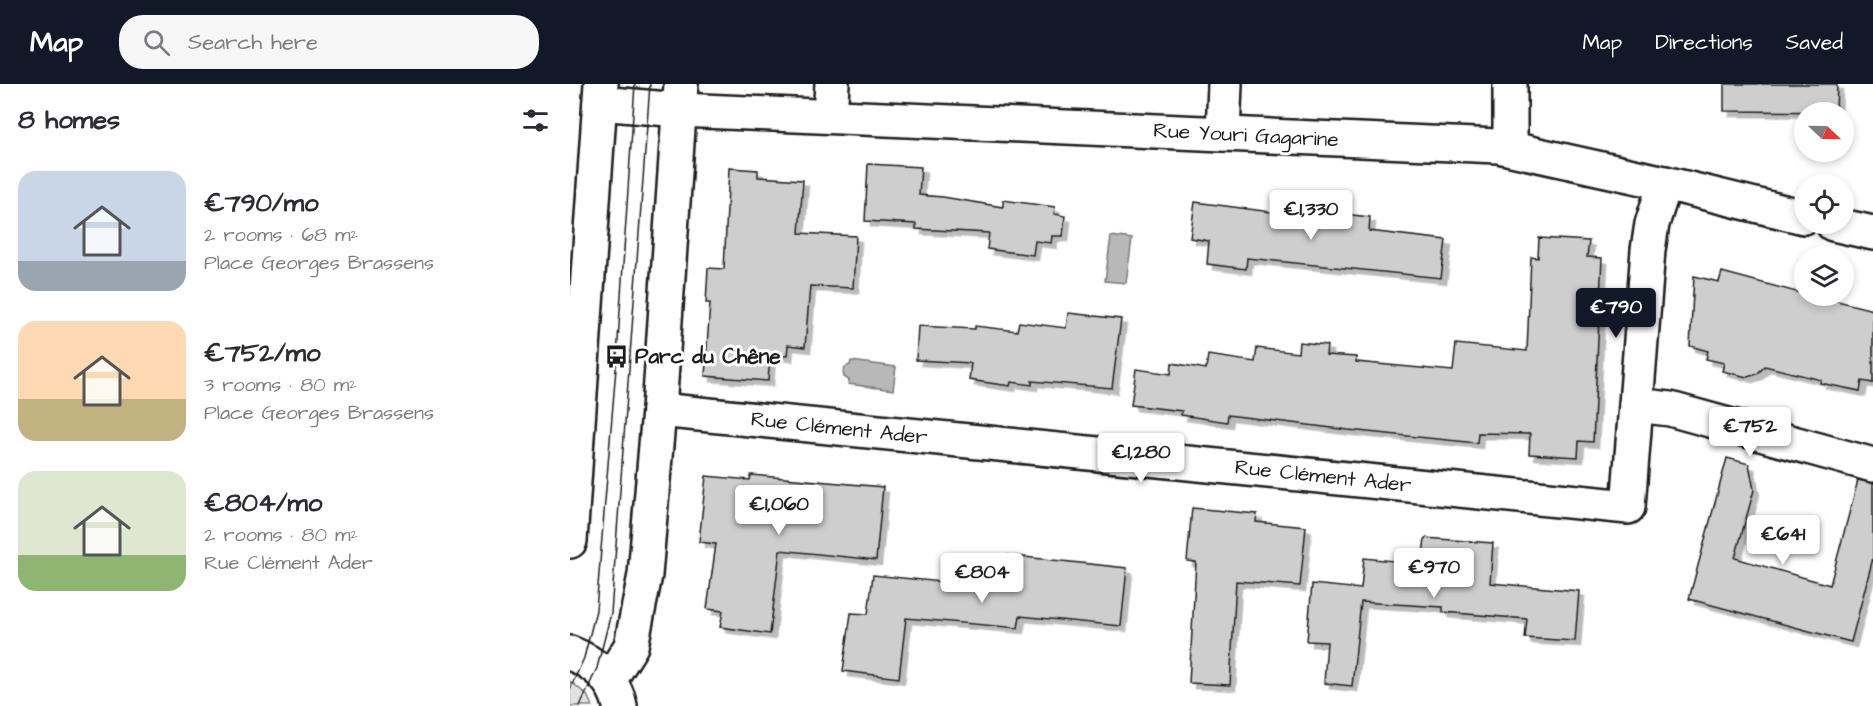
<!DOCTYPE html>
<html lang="en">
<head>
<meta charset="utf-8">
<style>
	body { margin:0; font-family:"Architects Daughter",sans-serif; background:#f7f7f7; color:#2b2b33; height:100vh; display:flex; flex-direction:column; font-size:22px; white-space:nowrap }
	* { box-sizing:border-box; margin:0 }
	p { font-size:20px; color:#7c7c81 }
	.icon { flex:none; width:33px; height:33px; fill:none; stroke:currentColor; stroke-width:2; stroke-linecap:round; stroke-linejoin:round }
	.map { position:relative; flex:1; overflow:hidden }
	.side { display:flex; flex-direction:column; background:#fff; width:570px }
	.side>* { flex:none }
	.needle { width:39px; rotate:112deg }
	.fabs { position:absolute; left:1224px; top:18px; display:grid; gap:12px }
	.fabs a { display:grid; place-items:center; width:60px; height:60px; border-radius:50%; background:#fff; box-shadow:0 3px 9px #0003; font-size:30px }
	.price { position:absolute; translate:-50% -51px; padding:0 14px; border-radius:6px; background:#fff; color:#222; font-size:20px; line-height:39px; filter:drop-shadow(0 2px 3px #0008) }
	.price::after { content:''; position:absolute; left:50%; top:36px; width:18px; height:14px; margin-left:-9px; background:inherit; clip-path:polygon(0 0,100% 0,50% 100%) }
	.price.active { background:#111827; color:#fff }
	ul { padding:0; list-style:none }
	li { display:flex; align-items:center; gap:18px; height:150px; padding:0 18px }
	li span { display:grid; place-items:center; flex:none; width:168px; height:120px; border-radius:18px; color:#555 }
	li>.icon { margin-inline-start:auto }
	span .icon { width:72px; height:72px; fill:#fffc; stroke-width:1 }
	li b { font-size:26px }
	h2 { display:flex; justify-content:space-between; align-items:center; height:72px; padding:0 18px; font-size:26px }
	header { display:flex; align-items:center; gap:36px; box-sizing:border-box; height:84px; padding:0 30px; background:#111827; color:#fff }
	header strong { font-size:28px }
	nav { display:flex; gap:33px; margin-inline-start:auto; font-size:21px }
	.search { width:420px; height:54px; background:#f7f7f7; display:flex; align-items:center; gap:15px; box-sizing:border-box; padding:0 21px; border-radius:24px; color:#7c7c81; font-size:22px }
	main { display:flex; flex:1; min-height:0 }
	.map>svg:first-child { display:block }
	.green { fill:#e2e2e2; stroke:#7f7f7f; stroke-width:1.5 }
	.water { fill:#b8b8b8; stroke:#7a7a7a; stroke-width:1.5 }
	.building { fill:#cecece; stroke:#1c1c1c; stroke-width:1.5; filter:url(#shadow) }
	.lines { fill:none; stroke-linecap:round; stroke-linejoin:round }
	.minor-casing { stroke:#1c1c1c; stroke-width:38 }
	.minor { stroke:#fff; stroke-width:33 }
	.tram { stroke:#1c1c1c; stroke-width:1.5 }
	.labels { text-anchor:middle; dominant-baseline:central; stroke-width:6; stroke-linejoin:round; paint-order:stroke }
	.street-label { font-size:21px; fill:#1c1c1c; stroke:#fff }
	.poi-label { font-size:21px; font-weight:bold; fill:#1c1c1c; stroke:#fff; text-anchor:start }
</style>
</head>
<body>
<header>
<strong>Map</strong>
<div class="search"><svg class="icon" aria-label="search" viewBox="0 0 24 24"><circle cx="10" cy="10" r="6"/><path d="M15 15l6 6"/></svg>Search here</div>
<nav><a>Map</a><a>Directions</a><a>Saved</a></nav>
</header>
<main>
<section class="side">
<h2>8 homes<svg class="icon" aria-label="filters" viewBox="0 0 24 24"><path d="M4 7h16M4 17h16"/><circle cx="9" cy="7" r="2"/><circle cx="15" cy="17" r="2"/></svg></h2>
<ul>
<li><span style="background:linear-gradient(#c9d6e8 75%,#9aa5b1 0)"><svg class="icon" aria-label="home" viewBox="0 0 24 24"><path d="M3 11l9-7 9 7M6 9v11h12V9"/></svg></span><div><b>€790/mo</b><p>2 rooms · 68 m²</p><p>Place Georges Brassens</p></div></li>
<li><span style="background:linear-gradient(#ffd9b3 65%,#c2b280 0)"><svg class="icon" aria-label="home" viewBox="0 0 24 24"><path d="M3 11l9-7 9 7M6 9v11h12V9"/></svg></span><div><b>€752/mo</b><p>3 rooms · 80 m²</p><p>Place Georges Brassens</p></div></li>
<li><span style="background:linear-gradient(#dfe7d0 70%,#8fb573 0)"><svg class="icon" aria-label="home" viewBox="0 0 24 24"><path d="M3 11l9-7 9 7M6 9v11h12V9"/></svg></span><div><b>€804/mo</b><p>2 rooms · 80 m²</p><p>Rue Clément Ader</p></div></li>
</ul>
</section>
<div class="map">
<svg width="1303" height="622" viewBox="0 0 1303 622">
	<defs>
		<filter id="shadow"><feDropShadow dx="5.5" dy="5.5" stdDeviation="0" flood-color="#0004"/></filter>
	</defs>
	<rect width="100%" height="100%" fill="#fff"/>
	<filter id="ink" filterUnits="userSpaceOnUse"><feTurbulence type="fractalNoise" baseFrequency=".0167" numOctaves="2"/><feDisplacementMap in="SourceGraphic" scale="12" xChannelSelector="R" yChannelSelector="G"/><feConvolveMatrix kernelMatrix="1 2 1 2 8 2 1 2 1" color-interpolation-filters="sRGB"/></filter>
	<g filter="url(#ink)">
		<path class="green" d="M 0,597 L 17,611 L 22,622 L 0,622 Z"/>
		<g class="water">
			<path d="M 541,152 L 562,155 L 556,199 L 535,197 Z"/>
			<path d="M 281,277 L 326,283 L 323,306 L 278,300 L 279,296 L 274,293 L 273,288 L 275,283 L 280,281 Z"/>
		</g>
		<g class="building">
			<path d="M 1154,0 L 1267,0 L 1266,28 L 1154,27 Z"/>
			<path d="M 298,80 L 351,83 L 349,111 L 373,113 L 433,123 L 433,116 L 485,123 L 484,130 L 495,132 L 493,152 L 482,152 L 481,159 L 465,157 L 463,171 L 417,165 L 419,149 L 346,145 L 346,140 L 295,137 Z"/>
			<path d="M 159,84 L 188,86 L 188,93 L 233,96 L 229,149 L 286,152 L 283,204 L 240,202 L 235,263 L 218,261 L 217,272 L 200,271 L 198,297 L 135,292 L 140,219 L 136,219 L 138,184 L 154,185 Z"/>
			<path d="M 625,118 L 709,129 L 710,123 L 800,133 L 799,147 L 876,156 L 871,194 L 677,174 L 676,185 L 637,180 L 639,157 L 620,154 Z"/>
			<path d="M 969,154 L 1019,157 L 1017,173 L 1032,174 L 1023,358 L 1009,357 L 1008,373 L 959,370 L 960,350 L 908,349 L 907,359 L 778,346 L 658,331 L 657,338 L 611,331 L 612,327 L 561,321 L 566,285 L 601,290 L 602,279 L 636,285 L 638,271 L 685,278 L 687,264 L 728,269 L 729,258 L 757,261 L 756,271 L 786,273 L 786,278 L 883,287 L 886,260 L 957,267 L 961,173 L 968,174 Z"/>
			<path d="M 1152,188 L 1234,210 L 1234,212 L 1248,212 L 1303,226 L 1303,299 L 1292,297 L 1290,307 L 1250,299 L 1251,296 L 1195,282 L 1187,290 L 1177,293 L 1152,287 L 1154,279 L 1136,275 L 1138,267 L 1120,262 L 1124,192 L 1149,198 Z"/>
			<path d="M 498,229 L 551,235 L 542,304 L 462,297 L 462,301 L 441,298 L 440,302 L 399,296 L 401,279 L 346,276 L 348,242 L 405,245 L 405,242 L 447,247 L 449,238 L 496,244 Z"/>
			<path d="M 1157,374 L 1179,380 L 1184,406 L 1165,474 L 1260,501 L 1288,396 L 1303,399 L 1303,474 L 1281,558 L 1119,515 Z"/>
			<path d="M 181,391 L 313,403 L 306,476 L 210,466 L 200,550 L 150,543 L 153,527 L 137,525 L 146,460 L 129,458 L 136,392 L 180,396 Z"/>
			<path d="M 622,424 L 687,430 L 686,438 L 736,443 L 730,502 L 666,497 L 660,601 L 619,599 L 626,478 L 617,477 Z"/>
			<path d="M 855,454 L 923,459 L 920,499 L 1009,507 L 1005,557 L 955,554 L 957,535 L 873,528 L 873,523 L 791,518 L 782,602 L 754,599 L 757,558 L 737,557 L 742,500 L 791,505 L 794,474 L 834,478 L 835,469 L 853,471 Z"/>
			<path d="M 435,471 L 557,484 L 551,542 L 450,532 L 448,544 L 336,534 L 329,594 L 273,587 L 281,529 L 298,530 L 303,491 L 392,500 L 394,477 L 433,480 Z"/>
		</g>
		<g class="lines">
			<defs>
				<g id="minor">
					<path d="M 30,19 L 109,26 L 928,62 L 1095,99 L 1234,133"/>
					<path d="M 260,32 L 262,0"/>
					<path d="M 653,50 L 655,0"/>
					<path d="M 940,64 L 940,0"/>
					<path d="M 1263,140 L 1303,149"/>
					<path d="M 1066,321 L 1100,325 L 1303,381"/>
					<path d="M 89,326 L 1058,423 L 1078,166 L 1082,140 L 1095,99"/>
					<path d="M 0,457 L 31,0"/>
					<path d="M 0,569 C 24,578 45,596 50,622"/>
					<path d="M 39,597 L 61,562 L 75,491 L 89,326 L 111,0"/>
				</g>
			</defs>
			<use href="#minor" class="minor-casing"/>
			<use href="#minor" class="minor"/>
			<g class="tram">
				<path d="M 0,605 L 14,574 L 26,526 L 47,272 L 65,0"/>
				<path d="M 10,622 L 27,584 L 41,529 L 80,0"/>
			</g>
		</g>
	</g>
	<defs>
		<symbol id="bus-bare" viewBox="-9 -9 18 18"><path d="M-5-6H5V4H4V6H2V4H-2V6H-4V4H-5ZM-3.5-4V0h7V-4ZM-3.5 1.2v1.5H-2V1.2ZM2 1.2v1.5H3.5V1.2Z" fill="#1c1c1c" stroke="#fff" stroke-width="2.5" paint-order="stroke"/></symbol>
	</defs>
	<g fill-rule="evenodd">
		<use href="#bus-bare" x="30" y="256" width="33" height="33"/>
	</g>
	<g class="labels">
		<g class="street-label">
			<text transform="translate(676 51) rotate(3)">Rue Youri Gagarine</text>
			<text transform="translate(269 344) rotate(6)">Rue Clément Ader</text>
			<text transform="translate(753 392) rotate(6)">Rue Clément Ader</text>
		</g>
		<g class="poi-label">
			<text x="65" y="272">Parc du Chêne</text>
		</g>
	</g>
</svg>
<div class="fabs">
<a><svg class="needle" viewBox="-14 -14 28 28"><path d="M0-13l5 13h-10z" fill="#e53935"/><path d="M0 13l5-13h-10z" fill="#7c7c81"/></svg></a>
<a><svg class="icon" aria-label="locate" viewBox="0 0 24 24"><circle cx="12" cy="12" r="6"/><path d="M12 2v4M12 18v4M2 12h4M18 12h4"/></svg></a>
<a><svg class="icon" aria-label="layers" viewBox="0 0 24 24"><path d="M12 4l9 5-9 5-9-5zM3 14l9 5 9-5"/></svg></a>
</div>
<b class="price" style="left:741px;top:157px">€1,330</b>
<b class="price active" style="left:1046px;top:255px">€790</b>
<b class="price" style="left:1180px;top:374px">€752</b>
<b class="price" style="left:571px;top:400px">€1,280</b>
<b class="price" style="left:209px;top:452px">€1,060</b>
<b class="price" style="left:1213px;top:482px">€641</b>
<b class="price" style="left:864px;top:515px">€970</b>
<b class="price" style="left:412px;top:520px">€804</b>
</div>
</main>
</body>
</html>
